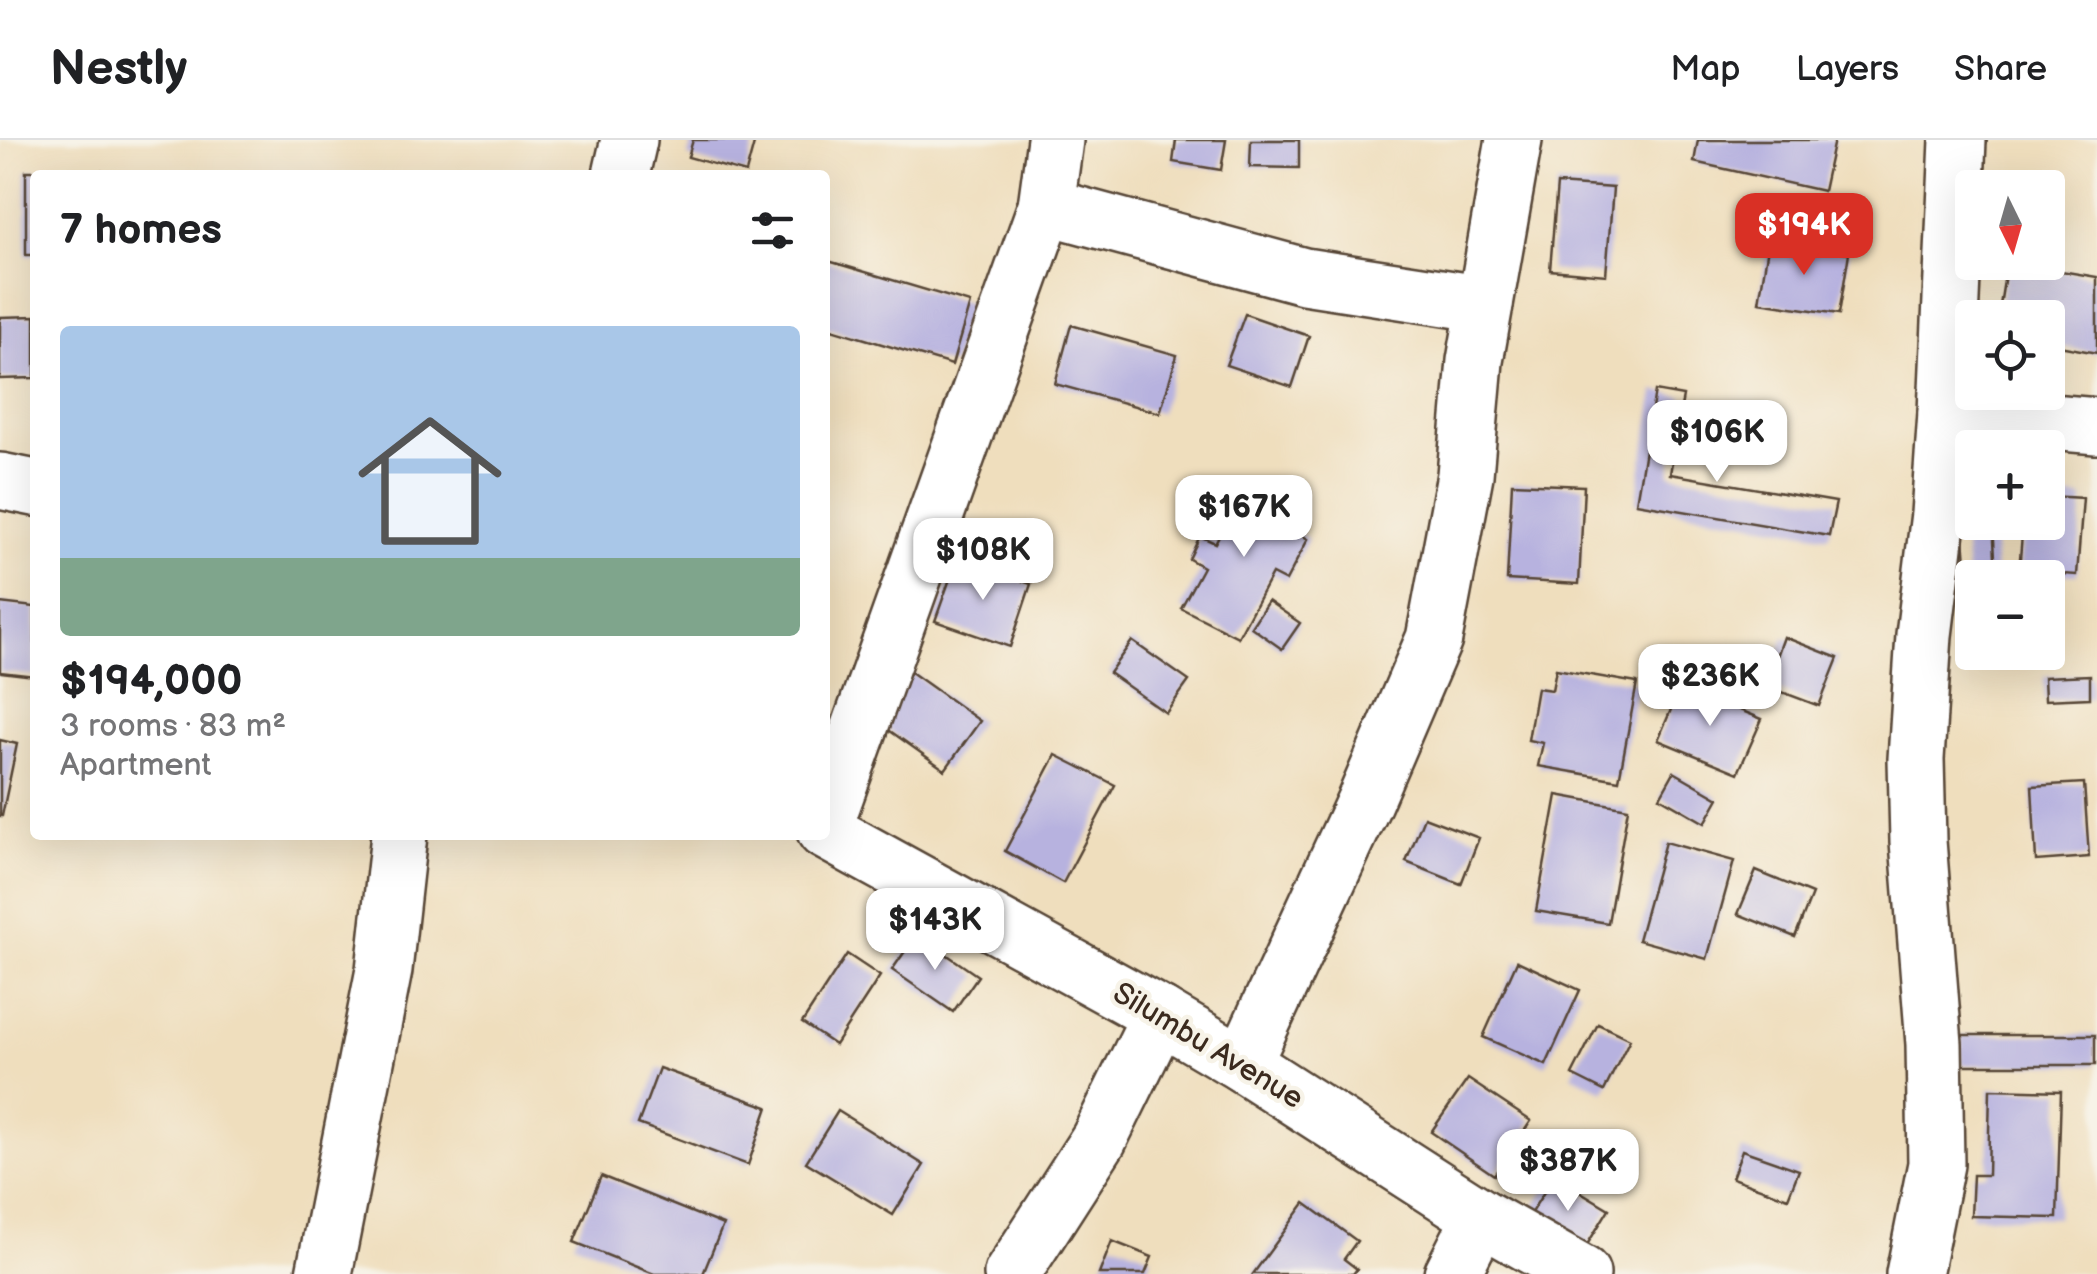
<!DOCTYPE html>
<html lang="en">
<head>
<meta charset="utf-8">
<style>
	body { margin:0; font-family:"Balsamiq Sans",sans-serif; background:#f2f2f2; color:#202124; height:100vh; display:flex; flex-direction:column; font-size:38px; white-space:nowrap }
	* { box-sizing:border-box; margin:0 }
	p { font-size:32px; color:#757577 }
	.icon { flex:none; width:55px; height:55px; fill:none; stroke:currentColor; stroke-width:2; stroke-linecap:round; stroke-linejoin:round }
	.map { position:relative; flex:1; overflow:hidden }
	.side { position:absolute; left:30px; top:30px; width:800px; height:670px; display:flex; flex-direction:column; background:#fff; border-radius:10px; box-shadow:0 10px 40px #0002 }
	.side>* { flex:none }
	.needle { width:65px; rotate:175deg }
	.buttons { position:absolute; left:1955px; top:30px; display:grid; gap:20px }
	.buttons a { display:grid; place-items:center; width:110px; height:110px; border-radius:10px; background:#fff; box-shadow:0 10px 40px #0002; font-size:50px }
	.price { position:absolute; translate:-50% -85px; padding:0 22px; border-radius:20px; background:#fff; color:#222; font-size:32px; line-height:65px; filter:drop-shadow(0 2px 5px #0008) }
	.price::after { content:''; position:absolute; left:50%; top:60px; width:30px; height:22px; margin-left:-15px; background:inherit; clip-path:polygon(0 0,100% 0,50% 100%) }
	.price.active { background:#d93025; color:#fff }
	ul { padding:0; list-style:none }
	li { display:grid; align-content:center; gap:20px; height:530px; padding:0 30px }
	li span { display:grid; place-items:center; height:310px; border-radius:10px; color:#555 }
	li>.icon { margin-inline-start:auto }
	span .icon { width:180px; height:180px; fill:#fffc; stroke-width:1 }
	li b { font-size:42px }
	h2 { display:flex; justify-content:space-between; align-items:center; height:120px; padding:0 30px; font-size:42px }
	header { display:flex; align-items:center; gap:60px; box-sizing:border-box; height:140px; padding:0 50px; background:#fff; border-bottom:2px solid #e0e0e0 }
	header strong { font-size:48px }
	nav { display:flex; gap:55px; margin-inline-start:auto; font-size:35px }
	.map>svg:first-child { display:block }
	.building { fill:#b7b2df }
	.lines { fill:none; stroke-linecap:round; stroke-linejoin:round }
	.minor-casing { stroke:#564536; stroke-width:60 }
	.minor { stroke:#fff; stroke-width:55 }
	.labels { text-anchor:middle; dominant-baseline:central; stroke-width:9; stroke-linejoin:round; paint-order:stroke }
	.street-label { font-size:30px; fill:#3b2a1e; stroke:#f7f3e8 }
</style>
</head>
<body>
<header>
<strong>Nestly</strong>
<nav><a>Map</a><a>Layers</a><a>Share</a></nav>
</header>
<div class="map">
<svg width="2097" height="1134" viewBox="0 0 2097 1134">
	<rect width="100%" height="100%" fill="#f7f3e8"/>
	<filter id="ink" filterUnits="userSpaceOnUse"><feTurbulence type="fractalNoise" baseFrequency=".01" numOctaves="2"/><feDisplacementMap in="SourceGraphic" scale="20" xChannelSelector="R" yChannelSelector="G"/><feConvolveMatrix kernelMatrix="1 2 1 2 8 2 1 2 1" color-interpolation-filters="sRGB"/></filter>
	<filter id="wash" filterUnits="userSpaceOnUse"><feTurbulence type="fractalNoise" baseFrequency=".0048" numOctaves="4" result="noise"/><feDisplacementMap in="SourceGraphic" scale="40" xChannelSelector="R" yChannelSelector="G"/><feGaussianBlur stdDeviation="2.25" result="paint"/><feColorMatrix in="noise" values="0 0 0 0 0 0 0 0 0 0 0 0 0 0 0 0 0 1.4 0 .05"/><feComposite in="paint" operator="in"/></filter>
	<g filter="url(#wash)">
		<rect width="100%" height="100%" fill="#efdebd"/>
		<g id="blocks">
			<g class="building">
				<path d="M 693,0 L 755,0 L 746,33 L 688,17 Z"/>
				<path d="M 1176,0 L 1226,0 L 1221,30 L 1173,22 Z"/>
				<path d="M 1251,0 L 1299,0 L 1299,28 L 1250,27 Z"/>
				<path d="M 1698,0 L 1834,0 L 1823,51 L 1694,22 Z"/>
				<path d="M 26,31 L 101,31 L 101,35 L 35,35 L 35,115 L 26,115 Z"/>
				<path d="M 1557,44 L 1613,48 L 1606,135 L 1550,130 Z"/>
				<path d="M 1769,101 L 1849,113 L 1839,174 L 1759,162 Z"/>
				<path d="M 825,120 L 970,163 L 952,225 L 825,187 Z"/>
				<path d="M 2007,122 L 2097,137 L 2097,213 L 2048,204 L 2048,178 L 1998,178 Z"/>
				<path d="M 1245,174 L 1309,196 L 1292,247 L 1226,225 Z"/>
				<path d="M 35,176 L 35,238 L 0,239 L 0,177 Z"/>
				<path d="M 1071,185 L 1177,215 L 1160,273 L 1055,244 Z"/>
				<path d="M 1655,251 L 1683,256 L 1670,334 L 1836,362 L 1829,396 L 1636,363 Z"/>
				<path d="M 1248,341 L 1296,367 L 1285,386 L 1308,399 L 1286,441 L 1272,434 L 1238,497 L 1181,468 L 1203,427 L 1189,419 L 1200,396 L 1215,403 Z"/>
				<path d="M 1512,343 L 1584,346 L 1579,444 L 1507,440 Z"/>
				<path d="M 2048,356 L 2083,358 L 2077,435 L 2019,431 L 2023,382 L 2048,382 Z"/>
				<path d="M 1993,382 L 1996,435 L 1967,436 L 1963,383 Z"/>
				<path d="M 957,419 L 1031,444 L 1010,507 L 935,481 Z"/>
				<path d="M 1268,461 L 1300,483 L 1282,509 L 1251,487 Z"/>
				<path d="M 0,463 L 35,467 L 35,536 L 0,532 Z"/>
				<path d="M 1784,497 L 1838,518 L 1819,566 L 1766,546 Z"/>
				<path d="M 1132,501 L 1189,541 L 1166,573 L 1109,533 Z"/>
				<path d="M 1556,529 L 1637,543 L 1619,640 L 1538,626 L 1543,603 L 1528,600 L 1537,548 L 1552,550 Z"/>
				<path d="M 911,532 L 980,581 L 945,630 L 876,581 Z"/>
				<path d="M 2090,535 L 2090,558 L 2045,560 L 2044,537 Z"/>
				<path d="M 1681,546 L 1762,579 L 1738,633 L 1658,600 Z"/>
				<path d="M 0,600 L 17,604 L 2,676 L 0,676 Z"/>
				<path d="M 1056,615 L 1115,645 L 1063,743 L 1005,711 Z"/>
				<path d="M 1674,632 L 1719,658 L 1705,683 L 1660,657 Z"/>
				<path d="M 2084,643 L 2089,717 L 2036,721 L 2032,646 Z"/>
				<path d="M 1557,655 L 1628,668 L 1608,783 L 1536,771 Z"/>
				<path d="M 1424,677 L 1479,698 L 1461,744 L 1406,722 Z"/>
				<path d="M 1665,702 L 1734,721 L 1707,819 L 1638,800 Z"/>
				<path d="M 1756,731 L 1812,754 L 1795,797 L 1738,774 Z"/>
				<path d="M 917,794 L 978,836 L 953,872 L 892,830 Z"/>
				<path d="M 847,814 L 880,836 L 835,905 L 802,883 Z"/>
				<path d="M 1517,821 L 1580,850 L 1546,925 L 1483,897 Z"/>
				<path d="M 1598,884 L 1630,899 L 1604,951 L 1572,935 Z"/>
				<rect x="1961" y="895" width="134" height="30"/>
				<path d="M 659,928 L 768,967 L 748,1025 L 638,984 Z"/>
				<path d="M 1468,939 L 1531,981 L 1494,1035 L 1431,992 Z"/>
				<path d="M 1990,949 L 2061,951 L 2057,1078 L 1971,1076 L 1973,1035 L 1988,1035 Z"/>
				<path d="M 838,971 L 924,1025 L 893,1075 L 806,1022 Z"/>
				<path d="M 1742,1010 L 1799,1030 L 1788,1058 L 1732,1038 Z"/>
				<path d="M 601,1036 L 723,1085 L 703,1134 L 654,1134 L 574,1102 Z"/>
				<path d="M 1554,1036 L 1609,1069 L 1582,1113 L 1527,1079 Z"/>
				<path d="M 1305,1063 L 1357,1101 L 1344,1119 L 1357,1129 L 1353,1134 L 1253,1134 Z"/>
				<path d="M 1112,1101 L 1152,1117 L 1145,1134 L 1099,1134 Z"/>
			</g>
		</g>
	</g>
	<g filter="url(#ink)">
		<use href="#blocks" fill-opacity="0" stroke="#564536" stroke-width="2.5"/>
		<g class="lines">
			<defs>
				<g id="minor">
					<path d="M 1055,0 L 1046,66 L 1304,136 L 1485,164"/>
					<path d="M 621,35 L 629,0"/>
					<path d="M 1946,273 L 2097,286"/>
					<path d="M 0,341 L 35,348"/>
					<path d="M 825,685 L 1046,66"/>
					<path d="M 825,691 L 1160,875 L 1243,924 L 1481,1077 L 1582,1134"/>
					<path d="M 1243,924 L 1365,660 L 1434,499 L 1465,335 L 1475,221 L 1514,0"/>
					<path d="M 324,1134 L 384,830 L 399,695"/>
					<path d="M 1012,1134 L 1099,999 L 1160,875"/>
					<path d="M 1452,1134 L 1481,1077"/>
					<path d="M 1914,1134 L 1936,1024 L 1934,904 L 1918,701 L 1916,619 L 1924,495 L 1939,374 L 1946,273 L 1958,0"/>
				</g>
			</defs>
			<use href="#minor" class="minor-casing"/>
			<use href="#minor" class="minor"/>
		</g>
	</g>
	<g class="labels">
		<g class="street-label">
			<text transform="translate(1208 906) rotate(31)">Silumbu Avenue</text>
		</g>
	</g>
</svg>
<div class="buttons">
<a><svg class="needle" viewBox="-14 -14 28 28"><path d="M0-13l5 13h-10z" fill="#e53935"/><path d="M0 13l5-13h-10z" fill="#757577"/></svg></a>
<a><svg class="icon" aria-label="locate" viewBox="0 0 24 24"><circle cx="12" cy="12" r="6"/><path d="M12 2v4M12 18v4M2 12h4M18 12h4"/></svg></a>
<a>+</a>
<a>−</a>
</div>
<b class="price active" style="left:1804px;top:138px">$194K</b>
<b class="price" style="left:1717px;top:345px">$106K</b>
<b class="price" style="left:1244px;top:420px">$167K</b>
<b class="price" style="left:983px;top:463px">$108K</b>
<b class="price" style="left:1710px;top:589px">$236K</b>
<b class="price" style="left:935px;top:833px">$143K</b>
<b class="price" style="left:1568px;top:1074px">$387K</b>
<section class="side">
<h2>7 homes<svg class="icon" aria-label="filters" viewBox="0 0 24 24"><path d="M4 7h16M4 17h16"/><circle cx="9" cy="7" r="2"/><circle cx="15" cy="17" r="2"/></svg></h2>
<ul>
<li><span style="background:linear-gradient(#a9c7e8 75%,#7fa58c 0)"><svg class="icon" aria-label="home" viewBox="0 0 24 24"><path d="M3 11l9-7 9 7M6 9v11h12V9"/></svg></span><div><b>$194,000</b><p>3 rooms · 83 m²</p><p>Apartment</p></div></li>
</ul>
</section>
</div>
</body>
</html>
